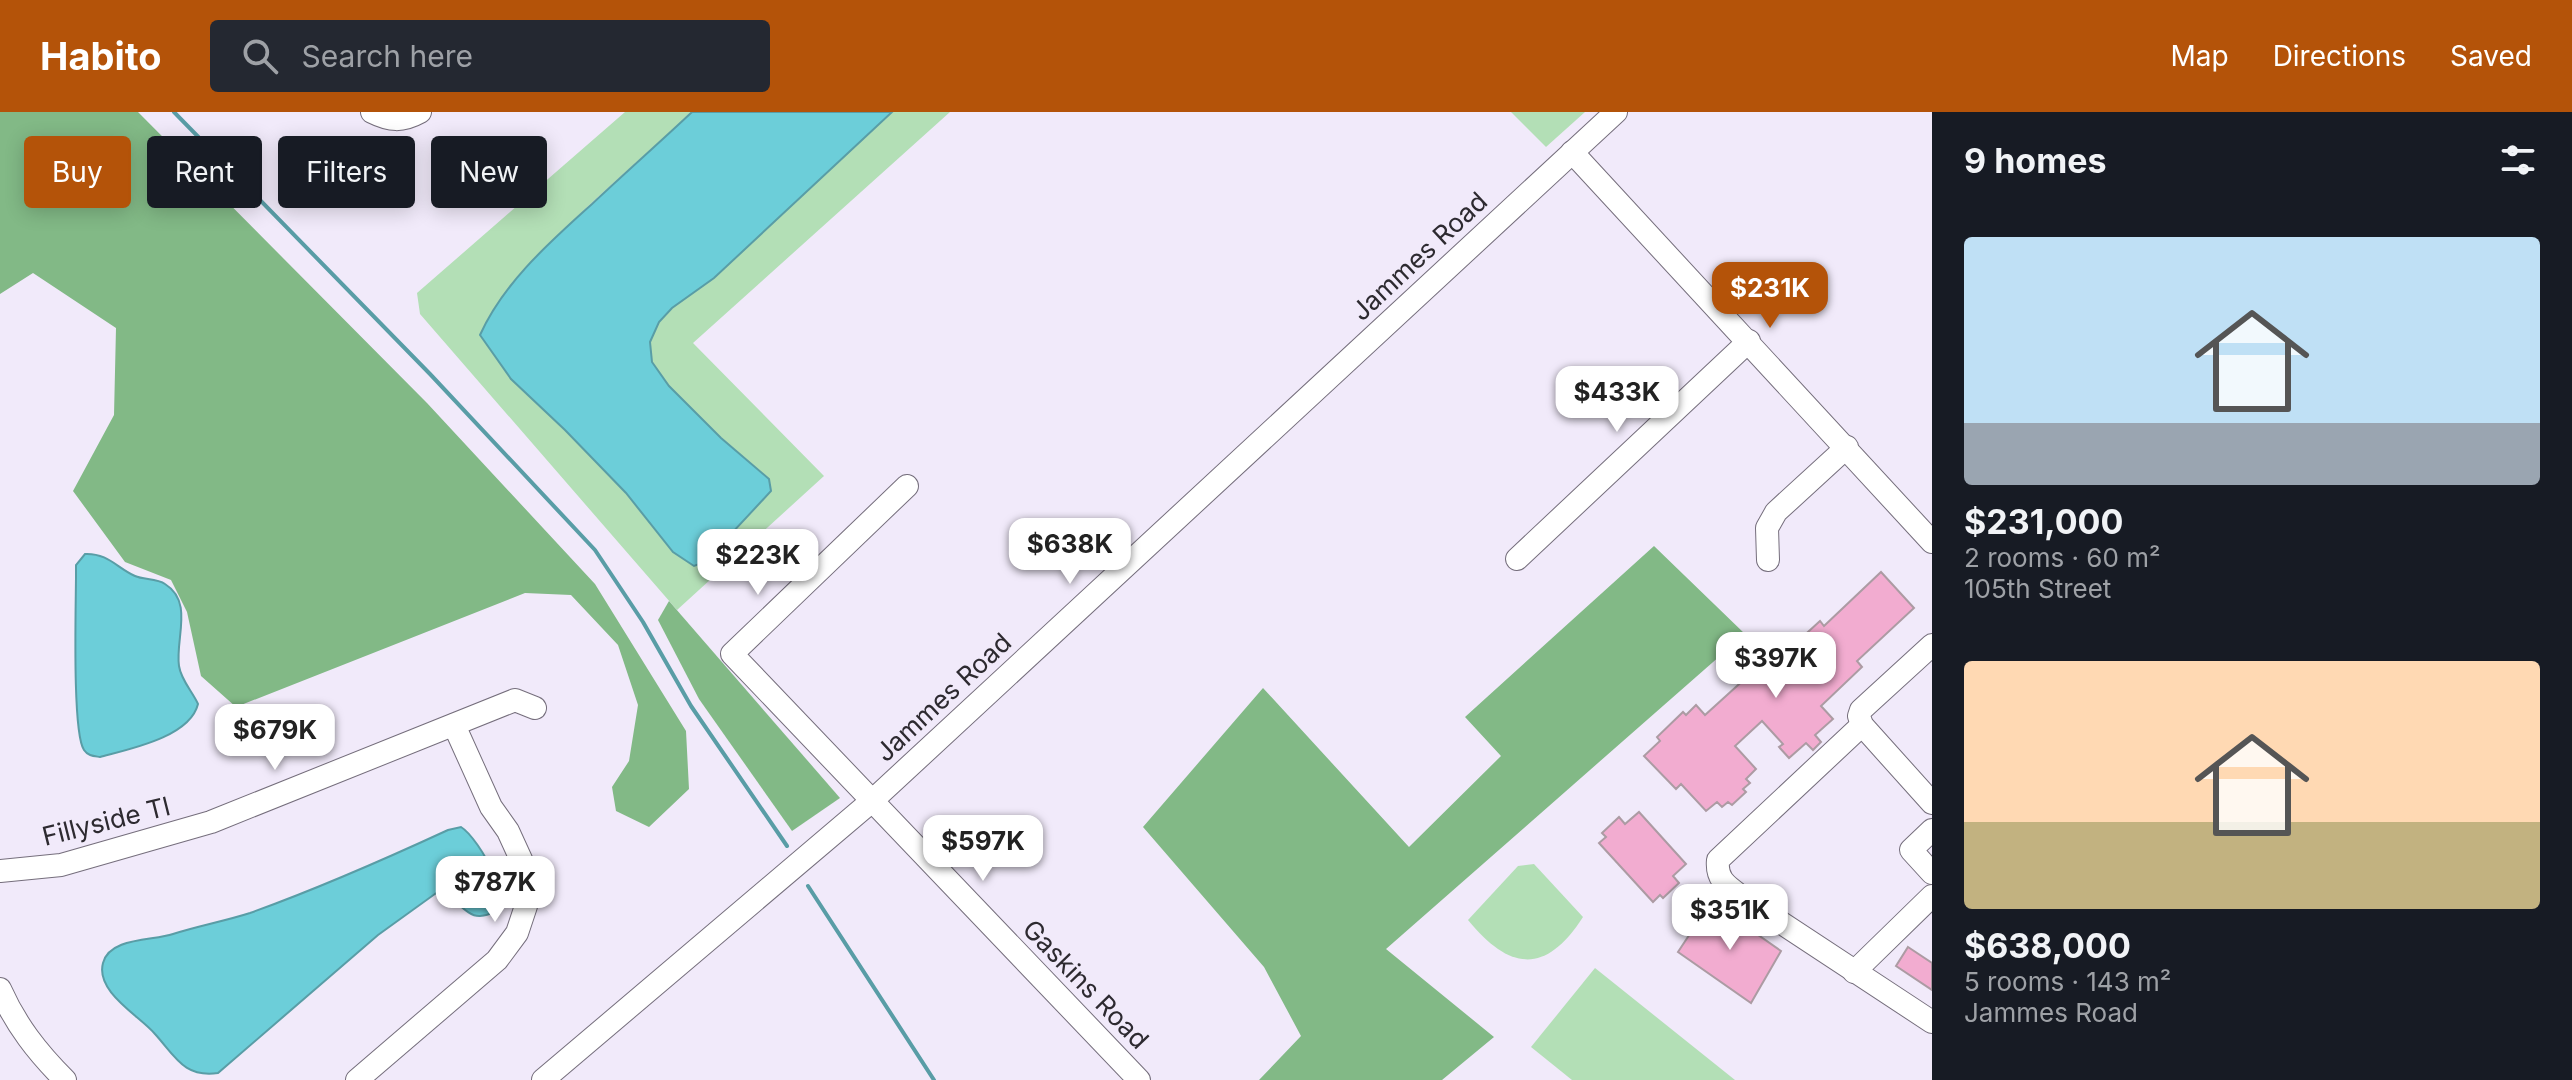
<!DOCTYPE html>
<html lang="en">
<head>
<meta charset="utf-8">
<style>
	body { margin:0; font-family:Inter,sans-serif; background:#242831; color:#f1f3f6; height:100vh; display:flex; flex-direction:column; font-size:30px; white-space:nowrap }
	* { box-sizing:border-box; margin:0 }
	p { font-size:26px; color:#9ea1a6 }
	.icon { flex:none; width:44px; height:44px; fill:none; stroke:currentColor; stroke-width:2; stroke-linecap:round; stroke-linejoin:round }
	.map { position:relative; flex:1; overflow:hidden }
	.details { display:flex; flex-direction:column; background:#171b24; width:640px }
	.details>* { flex:none }
	.guide { position:absolute; left:24px; top:24px; width:760px; height:72px; display:flex; gap:16px }
	.price { position:absolute; translate:-50% -68px; padding:0 18px; border-radius:16px; background:#fff; color:#222; font-size:26px; line-height:52px; filter:drop-shadow(0 2px 4px #0008) }
	.price::after { content:''; position:absolute; left:50%; top:48px; width:24px; height:18px; margin-left:-12px; background:inherit; clip-path:polygon(0 0,100% 0,50% 100%) }
	.price.on { background:#b45309; color:#fff }
	ul { padding:0; list-style:none }
	li { display:grid; align-content:center; gap:16px; height:424px; padding:0 32px }
	li span { display:grid; place-items:center; height:248px; border-radius:8px; color:#555 }
	li>.icon { margin-inline-start:auto }
	span .icon { width:144px; height:144px; fill:#fffc; stroke-width:1 }
	li b { font-size:34px }
	h2 { display:flex; justify-content:space-between; align-items:center; height:96px; padding:0 32px; font-size:34px }
	.tag { padding:0 28px; border-radius:8px; background:#171b24; box-shadow:0 4px 20px #0003; font-size:28px; line-height:72px }
	.tag.on { background:#b45309; color:#fff }
	header { display:flex; align-items:center; gap:48px; box-sizing:border-box; height:112px; padding:0 40px; background:#b45309; color:#fff }
	header strong { font-size:38px }
	nav { display:flex; gap:44px; margin-inline-start:auto; font-size:28px }
	.search { width:560px; height:72px; background:#242831; display:flex; align-items:center; gap:20px; box-sizing:border-box; padding:0 28px; border-radius:8px; color:#9ea1a6; font-size:30px }
	main { display:flex; flex:1; min-height:0 }
	.map>svg:first-child { display:block }
	.green { fill:#b3dfb6 }
	.forest { fill:#82b986 }
	.water { fill:#6cced9; stroke:#599da6; stroke-width:2 }
	.lines { fill:none; stroke-linecap:round; stroke-linejoin:round }
	.stream { stroke:#599da6; stroke-width:4 }
	.building { fill:#f2acd0; stroke:#ac9ba3; stroke-width:2 }
	.minor-casing { stroke:#756e7c; stroke-width:24 }
	.minor { stroke:#fff; stroke-width:22 }
	.labels { text-anchor:middle; dominant-baseline:central; stroke-width:6; stroke-linejoin:round; paint-order:stroke }
	.street-label { font-size:26px; fill:#2d2a30; stroke:#f1eafa }
</style>
</head>
<body>
<header>
<strong>Habito</strong>
<div class="search"><svg class="icon" aria-label="search" viewBox="0 0 24 24"><circle cx="10" cy="10" r="6"/><path d="M15 15l6 6"/></svg>Search here</div>
<nav><a>Map</a><a>Directions</a><a>Saved</a></nav>
</header>
<main>
<div class="map">
<svg width="1932" height="968" viewBox="0 0 1932 968">
	<rect width="100%" height="100%" fill="#f1eafa"/>
	<g class="green">
		<path d="M 625,0 L 692,0 C 623,64 547,124 491,201 L 511,267 L 565,318 L 626,381 L 673,440 L 694,454 L 705,450 L 771,379 L 769,367 L 721,326 L 669,274 L 652,250 L 650,230 L 659,210 L 672,196 L 714,165 L 892,0 L 950,0 L 693,231 L 824,364 L 677,498 L 420,202 L 417,181 Z"/>
		<path d="M 1511,0 L 1585,0 L 1546,35 Z"/>
		<path d="M 1534,752 L 1583,805 C 1545,864 1509,858 1468,808 L 1518,754 Z"/>
		<path d="M 1595,856 L 1735,968 L 1572,968 L 1531,935 Z"/>
	</g>
	<g class="forest">
		<path d="M 0,0 L 138,0 L 427,291 L 595,472 L 686,619 L 689,677 L 649,715 L 616,699 L 612,675 L 629,649 L 638,593 L 618,533 L 571,483 L 525,481 L 236,595 L 201,564 L 187,500 L 171,468 L 125,450 L 73,379 L 114,303 L 116,216 L 33,161 L 0,182 Z"/>
		<path d="M 1654,434 L 1745,522 L 1386,837 L 1494,925 L 1442,968 L 1259,968 L 1301,924 L 1264,855 L 1143,715 L 1263,576 L 1409,735 L 1501,644 L 1465,605 Z"/>
		<path d="M 669,489 L 840,686 L 792,719 L 699,587 L 658,508 Z"/>
	</g>
	<g class="water">
		<path d="M 692,0 L 892,0 L 714,166 L 672,196 L 659,210 L 650,230 L 652,250 L 669,274 L 721,326 L 769,367 L 771,379 L 705,450 L 694,454 L 673,440 L 626,381 L 565,318 L 511,267 L 480,223 C 504,170 549,131 592,92 C 625,61 659,31 692,0 Z"/>
		<path d="M 85,442 C 108,441 117,456 135,464 C 144,468 157,466 165,472 C 194,490 175,527 179,554 C 181,568 192,579 198,592 C 190,625 130,637 100,645 C 94,644 88,644 84,638 C 72,620 76,492 76,463 L 76,453 Z"/>
		<path d="M 461,715 C 479,726 524,802 480,804 C 466,805 453,783 439,779 L 378,823 L 218,961 C 184,966 175,944 155,922 C 140,904 95,880 103,851 C 110,825 153,829 173,822 C 198,814 225,809 250,801 C 317,777 383,748 448,718 Z"/>
	</g>
	<g class="lines">
		<g class="stream">
			<path d="M 174,0 L 430,262 L 595,438 L 643,510 L 691,594 L 787,734"/>
			<path d="M 808,774 L 934,968"/>
		</g>
	</g>
	<g class="building">
		<path d="M 1881,460 L 1914,496 L 1857,549 L 1862,555 L 1821,594 L 1833,607 L 1815,623 L 1821,630 L 1813,638 L 1806,631 L 1789,646 L 1779,635 L 1783,632 L 1762,609 L 1735,634 L 1756,657 L 1746,667 L 1750,671 L 1743,677 L 1746,680 L 1732,693 L 1728,690 L 1722,695 L 1717,690 L 1706,699 L 1681,672 L 1676,677 L 1644,644 L 1660,629 L 1657,625 L 1683,600 L 1686,603 L 1696,593 L 1705,603 L 1769,545 L 1774,551 L 1820,509 L 1824,514 Z"/>
		<path d="M 1639,700 L 1686,752 L 1673,764 L 1679,771 L 1663,786 L 1660,783 L 1653,790 L 1599,731 L 1606,725 L 1602,721 L 1619,705 L 1625,712 Z"/>
		<path d="M 1711,790 L 1781,839 L 1751,891 L 1678,840 Z"/>
		<path d="M 1908,835 L 1932,851 L 1932,878 L 1896,854 Z"/>
	</g>
	<g class="lines">
		<defs>
			<g id="minor">
				<path d="M 372,0 C 390,9 402,10 420,0"/>
				<path d="M 1572,40 L 1932,430"/>
				<path d="M 907,374 L 732,542 L 1139,968"/>
				<path d="M 1517,447 L 1749,229"/>
				<path d="M 1768,448 L 1767,416 L 1776,400 L 1847,335"/>
				<path d="M 1932,533 L 1861,598 L 1859,604 L 1862,613 L 1932,691"/>
				<path d="M 1862,613 L 1718,748 C 1716,768 1727,774 1742,785 L 1932,910"/>
				<path d="M 1932,718 L 1911,738 L 1932,761"/>
				<path d="M 0,759 L 61,753 L 211,710 L 515,588 L 535,596"/>
				<path d="M 1854,860 L 1932,784"/>
				<path d="M 0,877 C 16,913 37,940 65,968"/>
				<path d="M 357,968 L 497,848 L 517,821 L 526,794 L 524,754 L 508,719 L 491,695 L 454,613"/>
				<path d="M 543,968 L 873,688 L 1616,0"/>
			</g>
		</defs>
		<use href="#minor" class="minor-casing"/>
		<use href="#minor" class="minor"/>
	</g>
	<g class="labels">
		<g class="street-label">
			<text transform="translate(1419 144) rotate(-43)">Jammes Road</text>
			<text transform="translate(943 585) rotate(-43)">Jammes Road</text>
			<text transform="translate(106 709) rotate(-14)">Fillyside Tl</text>
			<text transform="translate(1086 872) rotate(46)">Gaskins Road</text>
		</g>
	</g>
</svg>
<b class="price on" style="left:1770px;top:218px">$231K</b>
<b class="price" style="left:1617px;top:322px">$433K</b>
<b class="price" style="left:1070px;top:474px">$638K</b>
<b class="price" style="left:758px;top:485px">$223K</b>
<b class="price" style="left:1776px;top:588px">$397K</b>
<b class="price" style="left:275px;top:660px">$679K</b>
<b class="price" style="left:983px;top:771px">$597K</b>
<b class="price" style="left:495px;top:812px">$787K</b>
<b class="price" style="left:1730px;top:840px">$351K</b>
<div class="guide">
<a class="tag on">Buy</a>
<a class="tag">Rent</a>
<a class="tag">Filters</a>
<a class="tag">New</a>
</div>
</div>
<section class="details">
<h2>9 homes<svg class="icon" aria-label="filters" viewBox="0 0 24 24"><path d="M4 7h16M4 17h16"/><circle cx="9" cy="7" r="2"/><circle cx="15" cy="17" r="2"/></svg></h2>
<ul>
<li><span style="background:linear-gradient(#bfe0f5 75%,#9aa5b1 0)"><svg class="icon" aria-label="home" viewBox="0 0 24 24"><path d="M3 11l9-7 9 7M6 9v11h12V9"/></svg></span><div><b>$231,000</b><p>2 rooms · 60 m²</p><p>105th Street</p></div></li>
<li><span style="background:linear-gradient(#ffd9b3 65%,#c2b280 0)"><svg class="icon" aria-label="home" viewBox="0 0 24 24"><path d="M3 11l9-7 9 7M6 9v11h12V9"/></svg></span><div><b>$638,000</b><p>5 rooms · 143 m²</p><p>Jammes Road</p></div></li>
</ul>
</section>
</main>
</body>
</html>
